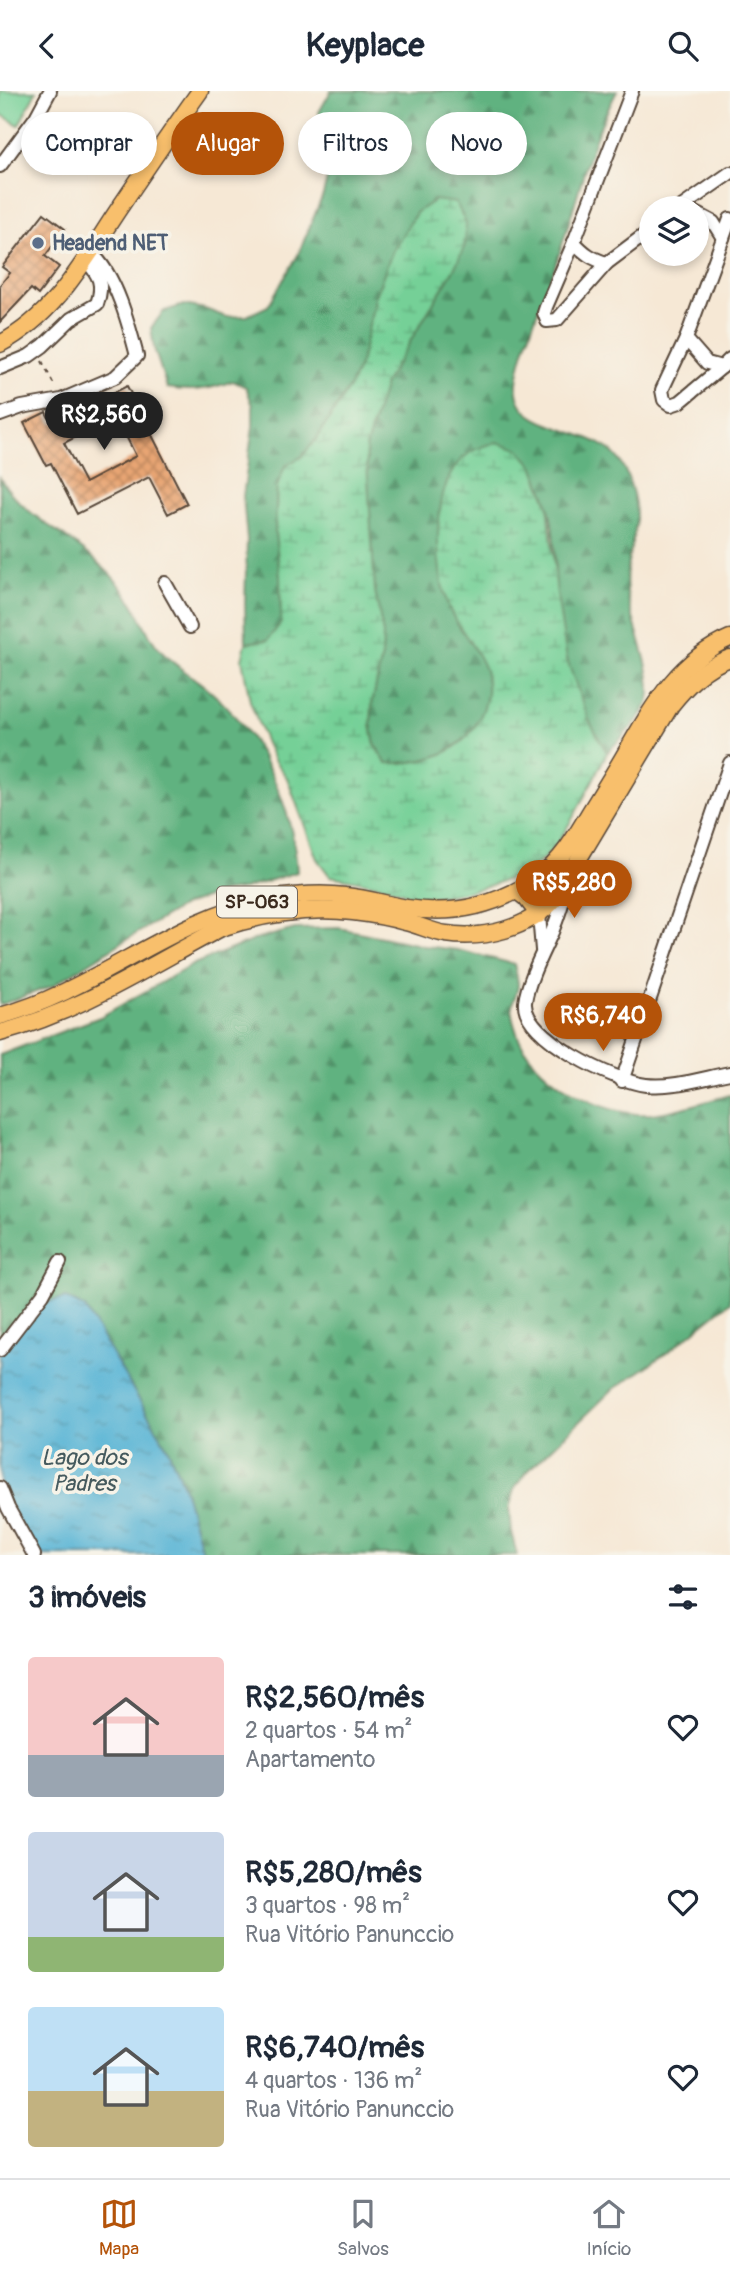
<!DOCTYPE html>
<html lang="pt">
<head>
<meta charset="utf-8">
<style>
	body { margin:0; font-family:Pangolin,sans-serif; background:#f2f2f3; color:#1f2937; height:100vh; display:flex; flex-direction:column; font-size:26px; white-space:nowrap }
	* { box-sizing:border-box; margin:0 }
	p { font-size:23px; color:#747a83 }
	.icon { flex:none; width:38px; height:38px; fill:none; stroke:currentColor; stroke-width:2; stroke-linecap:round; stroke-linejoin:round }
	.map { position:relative; height:1464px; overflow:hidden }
	.sheet { display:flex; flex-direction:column; background:#fff; flex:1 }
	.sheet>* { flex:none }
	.banner { position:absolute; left:21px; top:21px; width:690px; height:63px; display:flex; gap:14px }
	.tools { position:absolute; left:639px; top:105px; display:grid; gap:14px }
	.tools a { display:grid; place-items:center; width:70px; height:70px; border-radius:50%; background:#fff; box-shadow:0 4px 10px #0003; font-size:35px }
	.price { position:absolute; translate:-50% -60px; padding:0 16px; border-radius:24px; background:#b45309; color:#fff; font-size:23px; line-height:46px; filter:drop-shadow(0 2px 4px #0008) }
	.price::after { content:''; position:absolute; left:50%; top:42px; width:21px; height:16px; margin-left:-10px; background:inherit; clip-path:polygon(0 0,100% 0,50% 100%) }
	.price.selected { background:#222; color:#fff }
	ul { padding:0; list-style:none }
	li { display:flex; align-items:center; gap:21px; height:175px; padding:0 28px }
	li span { display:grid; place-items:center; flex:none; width:196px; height:140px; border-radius:7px; color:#555 }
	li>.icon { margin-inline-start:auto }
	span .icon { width:84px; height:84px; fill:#fffc; stroke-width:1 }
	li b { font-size:30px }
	h2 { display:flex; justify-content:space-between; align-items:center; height:84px; padding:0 28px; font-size:30px }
	.pill { padding:0 24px; border-radius:32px; background:#fff; box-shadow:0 4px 10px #0003; font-size:24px; line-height:63px }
	.pill.selected { background:#b45309; color:#fff }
	header { display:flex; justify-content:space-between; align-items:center; height:91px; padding:0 28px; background:#fff; font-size:32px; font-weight:800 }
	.tabs { display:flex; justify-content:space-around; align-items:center; height:98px; border-top:2px solid #e0e1e3; background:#fff; font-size:19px; color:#747a83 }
	.tabs a { display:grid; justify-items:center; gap:4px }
	.tabs .selected { color:#b45309 }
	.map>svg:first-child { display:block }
	.forest { fill:url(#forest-firs); stroke:#4e6e4f; stroke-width:2 }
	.wetland { fill:url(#wetland-marsh); stroke:#587d5a; stroke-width:2 }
	.garden { fill:#75d097; stroke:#587d5a; stroke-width:2 }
	.water { fill:url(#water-ripples); stroke:#496f7a; stroke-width:2 }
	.building { fill:url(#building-cross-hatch); fill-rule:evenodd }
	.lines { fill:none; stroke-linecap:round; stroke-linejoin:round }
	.minor-casing { stroke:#574639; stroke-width:16 }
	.major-casing { stroke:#574639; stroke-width:19 }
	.path { stroke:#574639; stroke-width:2; stroke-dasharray:5 5; stroke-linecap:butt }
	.minor { stroke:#fff; stroke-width:12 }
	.major { stroke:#f8bf6c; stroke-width:16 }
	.service-dot { fill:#5c6f8a; stroke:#f7f3e8; stroke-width:2.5 }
	.labels { text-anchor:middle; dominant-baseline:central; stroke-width:7; stroke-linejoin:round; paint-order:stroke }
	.shield { fill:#f7f3e8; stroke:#73665b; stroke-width:2 }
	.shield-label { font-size:19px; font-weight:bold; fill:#3b2a1e }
	.service-label { font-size:21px; font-weight:bold; fill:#4e5e75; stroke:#f7f3e8; text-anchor:start }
	.water-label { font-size:23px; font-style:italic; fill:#455a5e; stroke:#f7f3e8 }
</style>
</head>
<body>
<header><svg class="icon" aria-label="back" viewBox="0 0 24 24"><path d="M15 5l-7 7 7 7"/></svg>Keyplace<svg class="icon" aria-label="search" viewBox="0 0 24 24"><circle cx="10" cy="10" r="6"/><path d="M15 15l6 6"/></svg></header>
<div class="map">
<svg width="730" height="1464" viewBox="0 0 730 1464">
	<defs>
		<pattern id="forest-firs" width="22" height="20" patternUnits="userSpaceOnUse" patternTransform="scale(1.75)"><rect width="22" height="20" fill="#60b280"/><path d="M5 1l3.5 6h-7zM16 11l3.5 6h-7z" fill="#509168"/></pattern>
		<pattern id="wetland-marsh" width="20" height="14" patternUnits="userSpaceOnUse" patternTransform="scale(1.75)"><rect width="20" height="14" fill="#75d097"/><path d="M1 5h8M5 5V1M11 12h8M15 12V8" fill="none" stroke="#61a97b"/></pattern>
		<pattern id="water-ripples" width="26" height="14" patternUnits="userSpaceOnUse" patternTransform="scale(1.75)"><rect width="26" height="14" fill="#57b4d5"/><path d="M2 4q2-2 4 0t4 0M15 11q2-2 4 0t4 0" fill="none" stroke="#4993ac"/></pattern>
		<pattern id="building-cross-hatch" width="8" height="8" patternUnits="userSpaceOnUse" patternTransform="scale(1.75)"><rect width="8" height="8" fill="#e8a573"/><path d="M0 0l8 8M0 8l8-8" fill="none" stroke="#bd875e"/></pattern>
	</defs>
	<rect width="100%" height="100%" fill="#f7f3e8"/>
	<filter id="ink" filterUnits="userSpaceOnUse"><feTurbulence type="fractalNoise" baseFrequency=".0143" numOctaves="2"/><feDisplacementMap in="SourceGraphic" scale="14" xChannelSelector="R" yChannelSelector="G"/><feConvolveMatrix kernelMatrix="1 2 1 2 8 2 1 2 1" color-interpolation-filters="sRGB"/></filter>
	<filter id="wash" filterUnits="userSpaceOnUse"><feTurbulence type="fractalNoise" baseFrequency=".00686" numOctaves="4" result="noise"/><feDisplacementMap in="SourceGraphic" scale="28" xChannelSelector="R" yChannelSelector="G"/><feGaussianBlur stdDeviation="1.57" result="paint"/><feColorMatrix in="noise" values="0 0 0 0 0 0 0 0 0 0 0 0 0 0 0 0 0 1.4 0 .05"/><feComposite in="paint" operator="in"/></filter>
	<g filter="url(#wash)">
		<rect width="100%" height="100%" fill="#f6e8d5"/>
		<g class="forest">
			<path d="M 331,0 L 617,0 C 609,16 601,32 595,48 C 580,90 570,133 555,175 C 545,203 514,274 517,301 C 522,344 600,334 621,372 C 631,389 639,419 635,438 C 631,460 624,478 627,501 C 631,532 655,580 649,609 C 646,625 618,649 607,662 C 576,615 561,555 556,499 C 554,471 556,441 548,414 C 544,400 538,387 533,374 L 477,358 C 472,362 464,366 460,370 C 432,400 435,484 450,519 C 460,540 478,558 485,579 C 494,610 476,645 448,660 C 429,670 408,673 386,672 L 375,655 L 371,634 L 372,613 L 382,565 L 383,543 L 375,500 L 366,356 L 385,292 L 455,176 L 435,109 L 417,121 L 393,159 L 376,203 L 361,270 L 352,292 L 316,349 L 301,366 L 285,376 L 277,396 L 275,441 L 280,485 L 281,532 L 268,549 L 246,552 L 245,512 L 247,449 L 243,405 L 253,336 L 253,315 L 246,296 L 233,290 C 208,299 193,301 167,297 L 154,257 L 151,237 L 164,220 L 184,214 L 205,218 L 226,226 L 247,225 L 268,215 L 298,164 L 323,104 L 328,83 L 328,62 L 321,42 L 319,21 Z"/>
			<path d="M 0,387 C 23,425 63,440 95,469 C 111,483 126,499 136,518 C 143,531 149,547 160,559 C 174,575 193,585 209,599 C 259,642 294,715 297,781 L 243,798 L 222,801 L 183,815 L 124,850 L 52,895 L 0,914 Z"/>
			<path d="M 339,837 L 425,855 L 458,859 L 514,873 C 515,879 518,887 518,894 C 518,901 513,908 512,915 C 511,921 513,930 515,936 C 527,986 603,1027 651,1023 C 678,1020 704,1011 730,1004 L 730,1211 L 668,1261 L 611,1300 L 527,1381 L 514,1398 L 509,1419 L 511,1440 L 517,1464 L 203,1464 L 184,1397 L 167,1356 L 85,1217 L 0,1259 L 0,964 L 100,926 L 194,873 L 254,849 L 295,838 Z"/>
		</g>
		<path class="wetland" d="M 435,109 L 456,112 L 466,132 L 465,154 L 455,176 L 385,292 L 366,356 L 375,500 L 383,543 L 382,565 L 372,613 L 371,634 L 375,655 L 386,672 C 408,673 429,670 448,660 C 476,645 494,610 485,579 C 478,558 460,540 450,519 C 434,483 431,403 459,371 C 469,360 484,355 497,351 L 518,358 L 533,374 L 548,414 L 557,504 L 567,569 L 589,629 L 607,662 C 592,690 563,753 540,771 C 516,790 444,811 413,805 C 406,803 400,800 393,798 C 373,792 351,789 330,785 L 317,768 L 287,687 L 274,669 L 265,650 L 250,610 L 242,568 L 246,552 L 268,549 L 281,532 L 280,485 L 275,441 L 277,396 L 285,375 L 301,366 L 316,349 L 352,292 L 361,270 L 376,203 L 393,159 L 417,121 Z"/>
		<path class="garden" d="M 0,0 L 36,0 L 19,34 L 0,23 Z"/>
		<path class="water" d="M 66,1207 L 85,1217 L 167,1356 L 184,1397 L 203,1464 L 35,1464 L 0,1396 L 0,1259 L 27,1225 L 44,1212 Z"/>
		<g id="blocks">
			<g class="building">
				<path d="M 44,122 L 65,138 L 45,165 L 59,176 L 38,204 L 31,198 L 0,231 L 0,194 L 10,182 L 2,176 Z"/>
				<path d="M 127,295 L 187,413 L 168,423 L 149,386 L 77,423 L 51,372 L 46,374 L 24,332 L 46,321 L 52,333 ZM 116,325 L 136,365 L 85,392 L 64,352 Z"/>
			</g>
		</g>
	</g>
	<g filter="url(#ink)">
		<use href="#blocks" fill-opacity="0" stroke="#574639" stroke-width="2"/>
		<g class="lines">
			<defs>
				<g id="minor">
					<path d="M 632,0 L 574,151 L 546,216 L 544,222 L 547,230 L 557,229 L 607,172 L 651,139"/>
					<path d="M 0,75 L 36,26 L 50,0"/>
					<path d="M 680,117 L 730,82"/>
					<path d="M 696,122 L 713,131 L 723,147"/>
					<path d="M 730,128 L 686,248 L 707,272 L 722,276 L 730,268"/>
					<path d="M 574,151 C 584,162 592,168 607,172"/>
					<path d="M 686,248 L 662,299 L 664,309 L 671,314 L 680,311 L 722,276"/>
					<path d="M 0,277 L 29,265 L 43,255 L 71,228 L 97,213 C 104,193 99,184 86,169"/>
					<path d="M 0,324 L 22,316 L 61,309 L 115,286 L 137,265 C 129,234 116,183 91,162"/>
					<path d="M 165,492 L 190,536"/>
					<path d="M 567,795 C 563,811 558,826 552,841 C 543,861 528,889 525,911 C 522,946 616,991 646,994 C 673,997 703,987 730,982"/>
					<path d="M 539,824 L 542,859"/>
					<path d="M 622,990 L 730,672"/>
					<path d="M 0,1259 L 43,1203 L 60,1171"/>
					<path d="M 0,1397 L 8,1417 L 34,1464"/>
				</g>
				<g id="major">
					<path d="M 0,253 C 56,223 84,170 118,119 C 145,79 172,39 200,0"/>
					<path d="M 517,800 L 526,807 L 539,824"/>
					<path d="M 0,925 C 97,899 173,826 271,808 C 295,804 321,802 345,805 C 366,807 386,813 407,817 C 455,825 498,814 538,787 C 561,771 576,745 590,721 C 603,700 616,679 628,658 C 655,612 679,569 730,547"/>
					<path d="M 0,942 C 79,921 149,875 221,837 C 263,823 308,816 353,821 C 370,823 389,826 405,831 C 419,834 432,841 446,843 C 484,849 529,837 554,809 L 671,614 C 688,593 704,576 730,567"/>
				</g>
			</defs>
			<use href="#minor" class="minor-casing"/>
			<use href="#major" class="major-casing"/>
			<path class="path" d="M 42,270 L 55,296"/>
			<use href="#minor" class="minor"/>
			<use href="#major" class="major"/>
		</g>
	</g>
	<circle class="service-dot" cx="38" cy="152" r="7"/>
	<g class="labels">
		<rect class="shield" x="217" y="795.5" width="80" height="31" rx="5"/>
		<g class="shield-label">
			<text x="257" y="811">SP-063</text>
		</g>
		<g class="service-label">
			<text x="52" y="152">Headend NET</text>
		</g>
		<g class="water-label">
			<text x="84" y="1366">Lago dos<tspan x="84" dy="26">Padres</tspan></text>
		</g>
	</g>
</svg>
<div class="tools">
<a><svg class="icon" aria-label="layers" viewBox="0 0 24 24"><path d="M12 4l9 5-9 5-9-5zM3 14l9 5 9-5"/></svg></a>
</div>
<b class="price selected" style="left:104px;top:361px">R$2,560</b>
<b class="price" style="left:574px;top:829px">R$5,280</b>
<b class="price" style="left:603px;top:962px">R$6,740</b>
<div class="banner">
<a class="pill">Comprar</a>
<a class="pill selected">Alugar</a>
<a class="pill">Filtros</a>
<a class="pill">Novo</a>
</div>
</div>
<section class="sheet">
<h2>3 imóveis<svg class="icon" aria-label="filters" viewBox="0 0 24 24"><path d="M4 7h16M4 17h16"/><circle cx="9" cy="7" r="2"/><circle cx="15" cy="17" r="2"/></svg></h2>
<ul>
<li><span style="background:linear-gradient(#f6c9c9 70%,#9aa5b1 0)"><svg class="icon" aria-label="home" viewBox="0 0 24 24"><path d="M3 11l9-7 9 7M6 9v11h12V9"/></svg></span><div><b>R$2,560/mês</b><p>2 quartos · 54 m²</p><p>Apartamento</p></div><svg class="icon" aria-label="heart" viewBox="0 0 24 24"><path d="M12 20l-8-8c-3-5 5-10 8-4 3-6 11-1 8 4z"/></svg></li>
<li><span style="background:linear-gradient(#c9d6e8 75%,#8fb573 0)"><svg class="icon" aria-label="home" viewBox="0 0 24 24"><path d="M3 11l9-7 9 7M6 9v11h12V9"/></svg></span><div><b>R$5,280/mês</b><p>3 quartos · 98 m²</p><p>Rua Vitório Panunccio</p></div><svg class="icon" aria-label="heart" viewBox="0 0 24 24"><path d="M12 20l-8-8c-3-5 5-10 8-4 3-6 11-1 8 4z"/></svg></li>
<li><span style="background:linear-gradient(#bfe0f5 60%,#c2b280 0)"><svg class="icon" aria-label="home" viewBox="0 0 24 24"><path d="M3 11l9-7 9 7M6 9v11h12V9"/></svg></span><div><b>R$6,740/mês</b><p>4 quartos · 136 m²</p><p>Rua Vitório Panunccio</p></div><svg class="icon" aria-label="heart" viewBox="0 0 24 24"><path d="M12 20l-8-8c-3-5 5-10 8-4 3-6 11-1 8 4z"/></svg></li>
</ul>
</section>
<nav class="tabs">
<a class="selected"><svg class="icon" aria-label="map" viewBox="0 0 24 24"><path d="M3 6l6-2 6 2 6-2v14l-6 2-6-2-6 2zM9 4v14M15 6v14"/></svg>Mapa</a>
<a><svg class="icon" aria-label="saved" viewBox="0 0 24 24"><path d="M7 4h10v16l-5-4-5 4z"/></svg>Salvos</a>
<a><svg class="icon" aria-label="home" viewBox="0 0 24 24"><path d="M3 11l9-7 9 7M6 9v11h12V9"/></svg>Início</a>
</nav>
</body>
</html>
